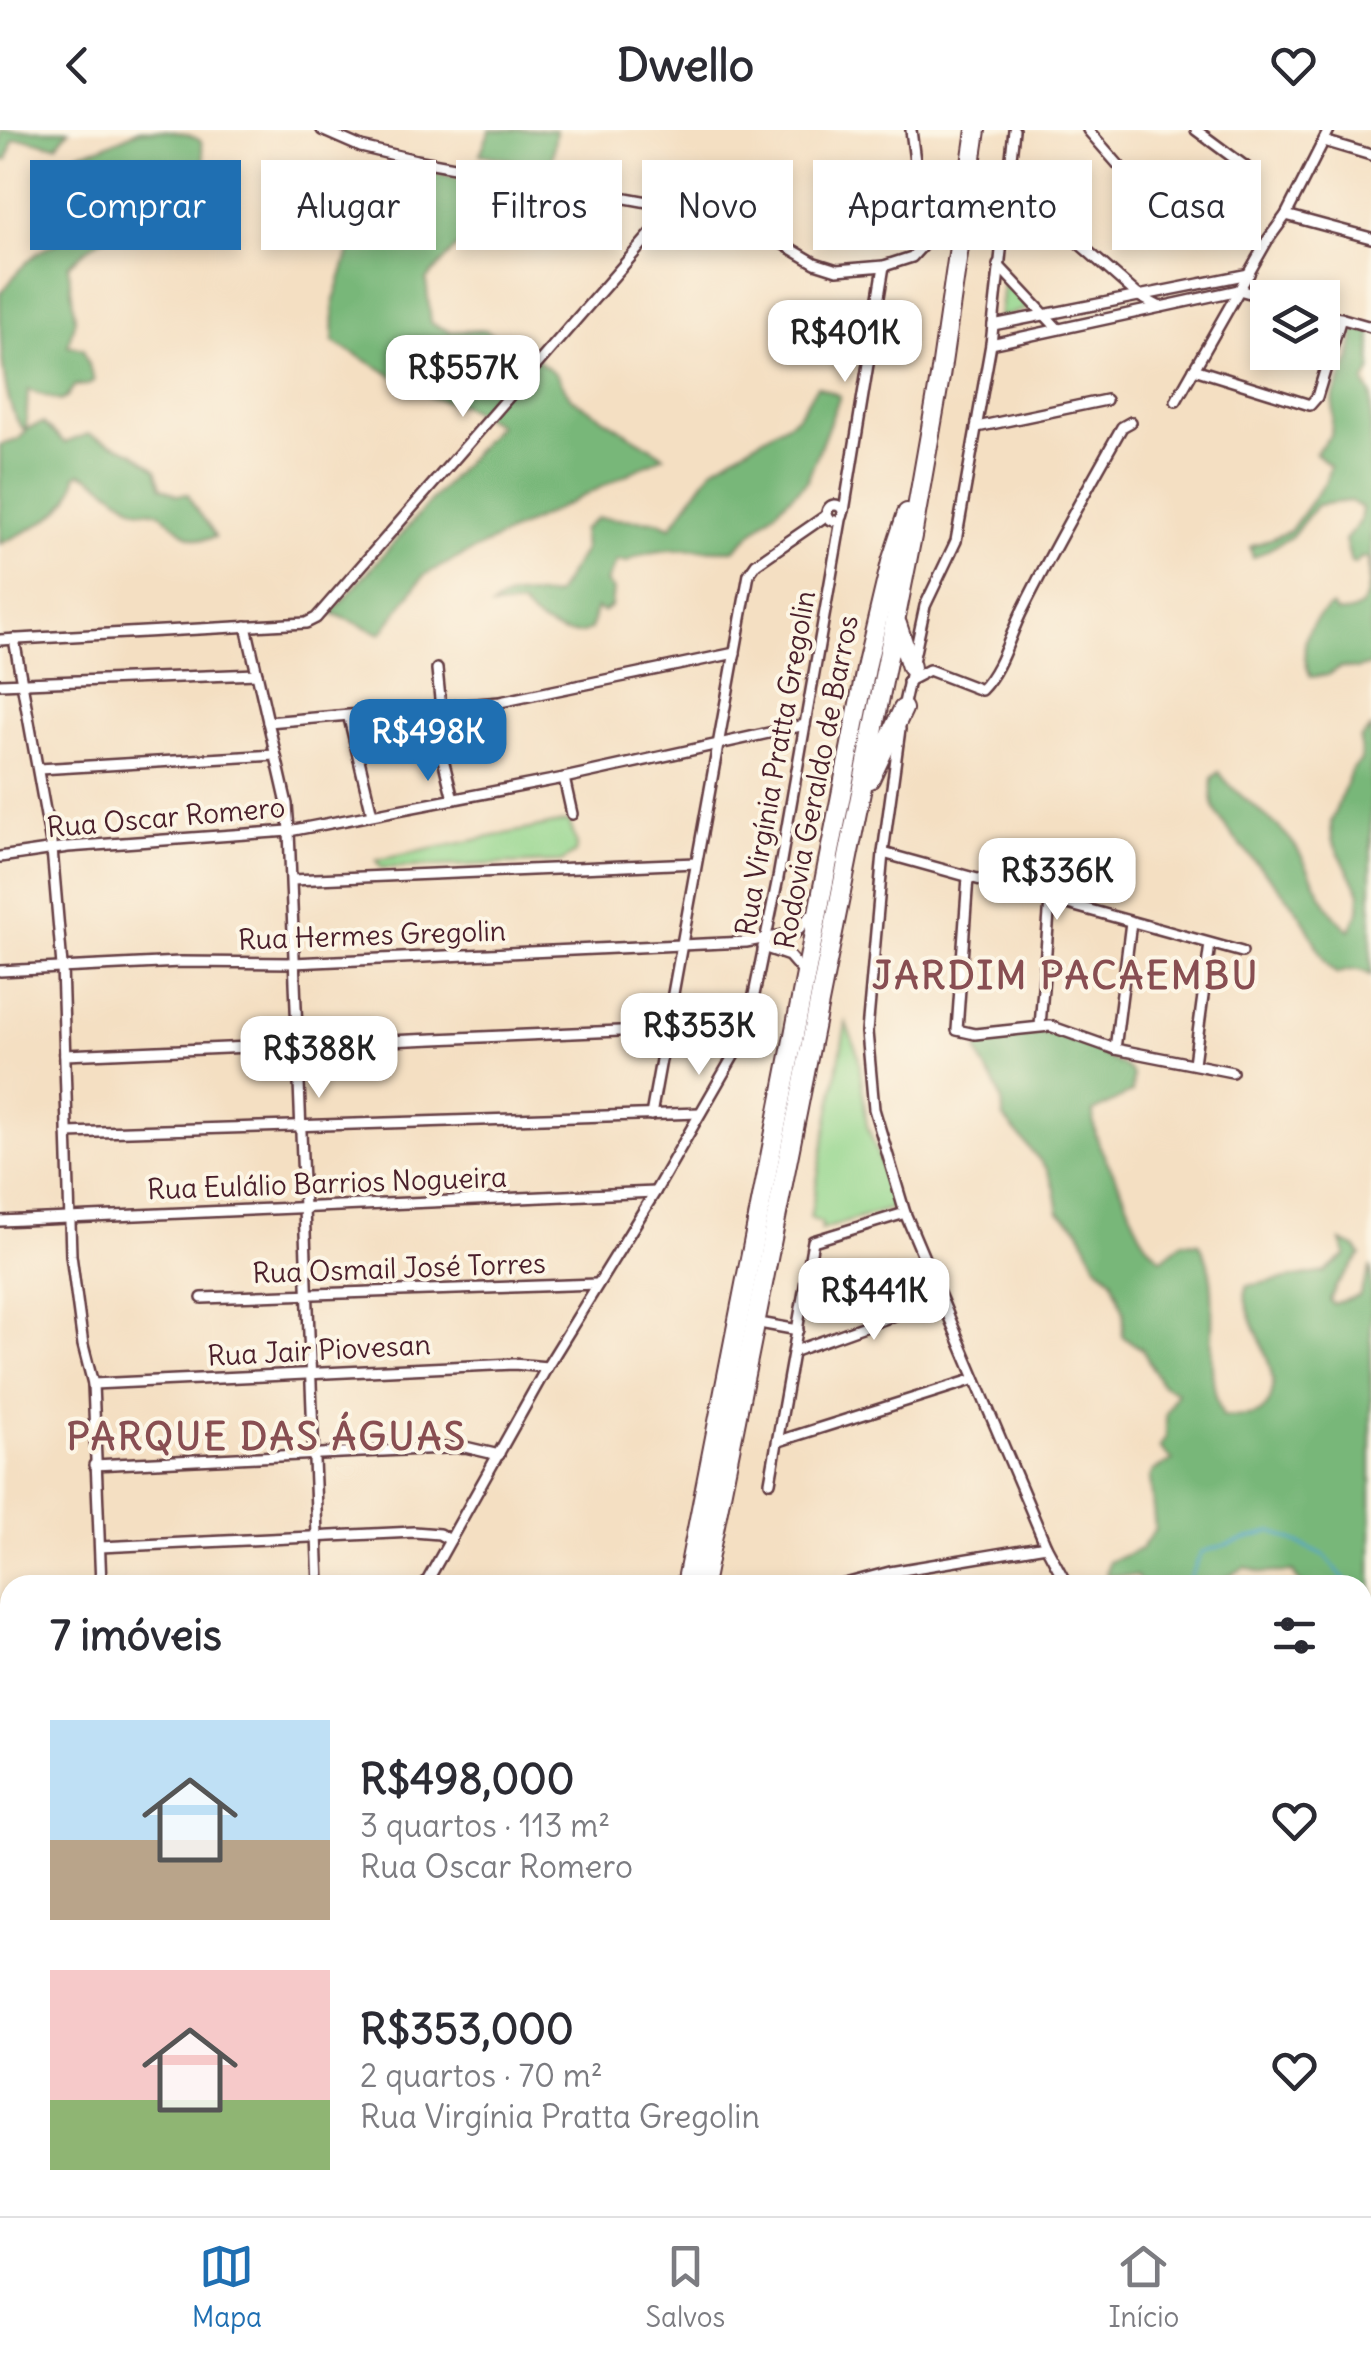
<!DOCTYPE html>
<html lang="pt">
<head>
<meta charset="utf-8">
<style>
	body { margin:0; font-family:Delius,sans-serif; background:#f7f7f7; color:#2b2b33; height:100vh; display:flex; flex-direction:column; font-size:38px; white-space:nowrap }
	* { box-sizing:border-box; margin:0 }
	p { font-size:32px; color:#7c7c81 }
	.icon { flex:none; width:55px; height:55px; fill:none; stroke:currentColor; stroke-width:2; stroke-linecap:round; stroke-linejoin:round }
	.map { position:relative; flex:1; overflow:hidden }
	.panel { position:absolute; left:0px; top:1445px; width:1372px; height:642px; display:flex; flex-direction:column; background:#fff; border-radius:30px 30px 0 0; box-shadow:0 5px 15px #0003 }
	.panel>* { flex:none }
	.top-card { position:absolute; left:30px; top:30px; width:1312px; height:90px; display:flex; gap:20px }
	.fabs { position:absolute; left:1250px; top:150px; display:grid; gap:20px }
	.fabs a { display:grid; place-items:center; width:90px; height:90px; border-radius:0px; background:#fff; box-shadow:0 5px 15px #0003; font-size:50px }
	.price { position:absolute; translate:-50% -85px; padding:0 22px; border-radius:20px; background:#fff; color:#222; font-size:32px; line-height:65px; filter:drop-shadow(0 2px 5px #0008) }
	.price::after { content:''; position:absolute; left:50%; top:60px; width:30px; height:22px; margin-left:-15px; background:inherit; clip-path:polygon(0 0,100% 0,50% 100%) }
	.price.selected { background:#1f6fb2; color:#fff }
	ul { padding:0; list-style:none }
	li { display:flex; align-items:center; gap:30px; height:250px; padding:0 50px }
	li span { display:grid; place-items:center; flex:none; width:280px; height:200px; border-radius:0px; color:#555 }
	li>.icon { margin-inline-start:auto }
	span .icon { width:120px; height:120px; fill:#fffc; stroke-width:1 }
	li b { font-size:42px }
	h2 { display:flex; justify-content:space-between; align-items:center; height:120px; padding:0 50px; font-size:42px }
	.chip { padding:0 35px; border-radius:0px; background:#fff; box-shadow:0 5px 15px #0003; font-size:35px; line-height:90px }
	.chip.selected { background:#1f6fb2; color:#fff }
	header { display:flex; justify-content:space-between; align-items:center; height:130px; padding:0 50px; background:#fff; font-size:45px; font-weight:800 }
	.tab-bar { display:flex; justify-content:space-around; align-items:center; height:140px; border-top:2px solid #e1e1e2; background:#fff; font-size:28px; color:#7c7c81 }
	.tab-bar a { display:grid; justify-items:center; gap:5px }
	.tab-bar .selected { color:#1f6fb2 }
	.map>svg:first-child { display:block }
	.green { fill:#95d68e; stroke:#707a5c; stroke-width:2.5 }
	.forest { fill:#78b779; stroke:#616b52; stroke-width:2.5 }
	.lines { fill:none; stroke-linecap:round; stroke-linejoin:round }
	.stream { stroke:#51a5cd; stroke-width:2.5 }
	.street-casing { stroke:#643c42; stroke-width:14 }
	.primary-casing { stroke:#643c42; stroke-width:20 }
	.highway-casing { stroke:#643c42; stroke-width:22 }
	.street { stroke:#fff; stroke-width:9 }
	.primary { stroke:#fff; stroke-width:15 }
	.highway { stroke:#fff; stroke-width:18 }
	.labels { text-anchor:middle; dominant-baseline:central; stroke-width:8; stroke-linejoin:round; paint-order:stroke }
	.street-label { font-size:28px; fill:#4a1f2b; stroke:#fcf5e5 }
	.district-label { font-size:38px; font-weight:bold; letter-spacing:2.5px; fill:#884e52; stroke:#fcf5e5 }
</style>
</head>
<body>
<header><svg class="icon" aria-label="back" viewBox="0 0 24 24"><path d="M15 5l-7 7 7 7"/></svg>Dwello<svg class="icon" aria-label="heart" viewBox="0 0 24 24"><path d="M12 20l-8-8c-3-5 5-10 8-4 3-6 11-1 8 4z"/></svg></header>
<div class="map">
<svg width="1371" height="2086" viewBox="0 0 1371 2086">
	<rect width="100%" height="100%" fill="#fcf5e5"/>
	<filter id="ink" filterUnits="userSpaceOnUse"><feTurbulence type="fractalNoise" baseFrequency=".01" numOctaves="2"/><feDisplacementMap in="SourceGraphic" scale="20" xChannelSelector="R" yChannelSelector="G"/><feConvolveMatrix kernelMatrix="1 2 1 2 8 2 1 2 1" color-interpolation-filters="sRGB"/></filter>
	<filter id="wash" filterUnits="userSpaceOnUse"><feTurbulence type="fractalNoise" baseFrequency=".0048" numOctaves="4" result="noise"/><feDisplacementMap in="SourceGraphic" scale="40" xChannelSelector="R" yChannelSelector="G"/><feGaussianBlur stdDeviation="2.25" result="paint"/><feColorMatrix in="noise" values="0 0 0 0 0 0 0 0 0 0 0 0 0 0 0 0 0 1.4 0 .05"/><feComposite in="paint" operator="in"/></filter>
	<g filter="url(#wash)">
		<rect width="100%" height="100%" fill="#f4dfc2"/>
		<g class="green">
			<path d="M 1004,146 L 1030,178 L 999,188 Z"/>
			<path d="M 569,691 L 577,715 L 575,723 L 561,732 L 381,738 L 376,730 Z"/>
			<path d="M 846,893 L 858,924 L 867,995 L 896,1077 L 821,1100 L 822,1093 L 810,1088 Z"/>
		</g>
		<g class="forest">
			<path d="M 0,0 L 69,0 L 57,15 C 40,15 30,6 13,10 L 7,30 L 0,30 Z"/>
			<path d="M 140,0 C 161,0 184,0 201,11 L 204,31 L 190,39 L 164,35 L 151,57 L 143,59 L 142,67 L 129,72 L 122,79 L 142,97 C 113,93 90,118 68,135 L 75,189 L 68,215 L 83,219 L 94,251 L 88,255 L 74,256 L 66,268 L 60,271 L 28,260 L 26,299 L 43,293 L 65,313 L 88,304 L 133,322 L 156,339 L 161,357 L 177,365 L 188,364 C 193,381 208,390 215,407 C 186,417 177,392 159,383 C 152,379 142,382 135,378 C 116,368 102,350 80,343 L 76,346 C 73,385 29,399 0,414 L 0,315 L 18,310 L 26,301 C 0,281 0,201 0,163 C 10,155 13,146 21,138 C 37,120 54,113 76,105 L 79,97 L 78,76 L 106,67 L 115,40 L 96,47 L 76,40 L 74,33 L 78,23 L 99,18 Z"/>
			<path d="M 490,0 L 556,0 L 551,38 L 480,24 Z"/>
			<path d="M 393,35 L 512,58 L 426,150 L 431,193 L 451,202 L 486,200 L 502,213 L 526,221 L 556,244 L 571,268 L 664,326 L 424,445 L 381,504 L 332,483 L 498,295 L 461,275 L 433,268 L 333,212 L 334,170 L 369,57 L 388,59 Z"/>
			<path d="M 1355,199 L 1371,201 L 1371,240 L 1364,253 L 1371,264 L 1371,535 L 1357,539 L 1341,537 L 1328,545 L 1311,547 C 1298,519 1305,493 1332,476 L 1336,482 C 1371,485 1370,457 1368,429 L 1362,427 L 1355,434 L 1351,433 L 1345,410 L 1360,392 L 1362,378 L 1350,371 L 1317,375 L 1291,407 L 1253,428 L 1250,417 L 1290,401 L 1326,351 L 1330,336 L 1315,323 L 1331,305 L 1334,265 L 1351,228 Z"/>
			<path d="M 817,256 L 840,266 L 807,351 L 734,420 C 702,421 653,414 627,432 L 617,431 L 606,452 L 613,460 L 611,476 L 603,482 L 596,478 L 591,499 C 570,513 536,493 521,475 L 492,477 C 511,459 533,469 556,465 L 584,420 L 582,400 L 597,388 L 657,391 L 671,397 L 713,338 L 797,287 Z"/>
			<path d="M 1371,598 L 1371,846 C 1360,837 1349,839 1337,844 C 1320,832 1315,808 1304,791 C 1280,752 1243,725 1219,687 C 1211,674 1211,663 1212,648 L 1219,642 C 1242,674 1282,690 1301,725 C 1316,752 1326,783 1350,800 L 1359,781 L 1360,763 L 1332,710 L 1331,692 L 1351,641 L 1361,630 L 1360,609 Z"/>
			<path d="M 1034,901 L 1062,905 L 1070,911 L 1079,908 C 1091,913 1096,920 1106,927 C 1117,934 1125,933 1133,945 L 1132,962 L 1093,982 C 1093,1015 1110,1033 1123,1062 C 1134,1088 1139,1111 1162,1129 L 1183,1112 L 1199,1113 C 1228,1157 1197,1233 1223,1286 C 1235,1286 1253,1289 1263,1280 C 1291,1255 1250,1197 1246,1172 C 1245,1167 1246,1161 1246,1156 L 1325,1142 L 1346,1125 L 1341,1111 L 1355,1117 L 1361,1125 L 1336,1156 L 1330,1170 L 1333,1174 L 1359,1166 L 1371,1136 L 1371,1513 L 1363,1515 L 1362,1455 L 1301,1455 L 1293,1442 L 1262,1443 L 1245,1437 L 1214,1455 L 1143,1455 L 1136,1446 L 1109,1446 L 1106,1444 L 1109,1432 L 1141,1419 L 1155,1399 L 1150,1348 L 1153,1341 L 1173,1331 L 1160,1317 L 1166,1308 L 1166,1284 L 1177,1262 L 1161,1254 L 1142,1219 L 1122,1206 L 1124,1182 L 1112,1149 L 1096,1134 L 1079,1098 L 1059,1082 L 1055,1059 L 1047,1039 L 1003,987 C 1004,954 985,948 977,919 L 987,906 Z"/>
			<path d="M 10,1586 L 10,1731 L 0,1731 L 0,1587 Z"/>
			<path d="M 324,2078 L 406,2078 L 408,2086 L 322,2086 Z"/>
		</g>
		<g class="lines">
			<g class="stream">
				<path d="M 1186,1455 L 1202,1422 L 1272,1401 L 1324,1425 L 1350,1455"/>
				<path d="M 1362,1468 L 1371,1478"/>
				<path d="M 0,1632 L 10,1633"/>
			</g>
		</g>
	</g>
	<g filter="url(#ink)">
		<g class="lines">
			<defs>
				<g id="street">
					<path d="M 322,0 L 361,17 L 416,30 L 714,84 L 761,101 L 815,133 L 837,140 L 884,136 L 912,127 L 922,116 L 924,101 L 911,0"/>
					<path d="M 1088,0 L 1129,47 L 1205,111"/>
					<path d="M 1196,0 L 1246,37"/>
					<path d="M 1324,11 L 1371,25"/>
					<path d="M 1009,52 L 1139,166 L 1160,177"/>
					<path d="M 1286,85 L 1371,108"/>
					<path d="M 681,94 L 695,79"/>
					<path d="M 998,135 L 1058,199"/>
					<path d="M 1322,183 L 1371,197"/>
					<path d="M 993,195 L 1249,144"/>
					<path d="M 991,214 L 1239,160 L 1268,168"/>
					<path d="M 1194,239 L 1310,275 L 1317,267 L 1341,188"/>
					<path d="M 1176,271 L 1267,111 L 1286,85 L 1329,0"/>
					<path d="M 977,297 L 1106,270"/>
					<circle cx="835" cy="383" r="8"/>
					<path d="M 844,381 L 884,136"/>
					<path d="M 246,496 L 287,674 L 289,701 L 319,1455"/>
					<path d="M 14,509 L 52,719 L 62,836 L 71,1125 L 83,1215 L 93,1254 L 101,1455"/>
					<path d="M 0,510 L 306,493 L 316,488 L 676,75"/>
					<path d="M 437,539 L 441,579"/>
					<path d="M 908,551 L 929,540 L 981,560 C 1002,539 1009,506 1023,479 C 1054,417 1088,357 1122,297 L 1131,292"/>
					<path d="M 0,554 L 257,544"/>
					<path d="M 903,578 L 925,476 L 956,411 L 991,214 L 1014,0"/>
					<path d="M 431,581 L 453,669"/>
					<path d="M 349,588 L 372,684"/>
					<path d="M 268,592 L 500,572 L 735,523"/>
					<path d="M 900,599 L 883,723 L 867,902 L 874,979 L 905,1083 L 1046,1416 L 1067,1455"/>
					<path d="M 39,639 L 275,625"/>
					<path d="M 564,648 L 572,684"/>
					<path d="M 883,723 L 1242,822"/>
					<path d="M 0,727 L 68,717 L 289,701 L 564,648 L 805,595"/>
					<path d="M 968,747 L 957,900 L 975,904 L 1050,896 L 1115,919 L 1232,942"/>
					<path d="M 292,750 L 696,733"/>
					<path d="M 763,817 L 789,826 L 803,842"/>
					<path d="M 0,841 L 180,832 L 293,833 L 746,812 L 795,803 L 811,785"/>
					<path d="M 1040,896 L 1050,771 L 1066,738"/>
					<path d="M 1115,919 L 1131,792"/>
					<path d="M 65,925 L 666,899"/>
					<path d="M 1194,933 L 1210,814"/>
					<path d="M 651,985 L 749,444 L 756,434 L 827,385"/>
					<path d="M 67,1003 L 700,983"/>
					<path d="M 0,1091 L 655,1062"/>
					<path d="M 202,1168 L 597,1154"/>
					<path d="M 765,1194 L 798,1200"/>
					<path d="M 795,1221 L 940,1169"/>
					<path d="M 93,1254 L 514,1234 L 547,1237"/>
					<path d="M 779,1311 L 975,1249"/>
					<path d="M 94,1335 L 465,1317 L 499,1325"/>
					<path d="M 770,1352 L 813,1111 L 905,1083"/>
					<path d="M 100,1417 L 414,1402 L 439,1404 L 450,1410"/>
					<path d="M 425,1455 L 547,1237 L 655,1062 L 746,904 L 778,748 L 841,390"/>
					<path d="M 841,1455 L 890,1442 L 1046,1416"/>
					<path d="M 0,1502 L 10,1502"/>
					<path d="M 0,1581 L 10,1581"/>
					<path d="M 1362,1818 L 1371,1818"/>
					<path d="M 1362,1915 L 1371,1915"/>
					<path d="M 1362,1993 L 1371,1993"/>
					<path d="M 443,2078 L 447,2086"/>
					<path d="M 645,2078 L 685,2086"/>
					<path d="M 891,2078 L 893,2086"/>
					<path d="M 1051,2078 L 1054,2086"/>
					<path d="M 1276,2078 L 1283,2086"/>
					<path d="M 624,2086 L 627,2078"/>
					<path d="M 997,2086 L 1024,2078"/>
					<path d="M 1176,2086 L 1197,2078"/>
				</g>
				<g id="primary">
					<path d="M 1362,1845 L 1371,1846"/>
					<path d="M 1362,1863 L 1371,1862"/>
					<path d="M 1362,1875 L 1371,1877"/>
					<path d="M 491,2078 L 492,2086"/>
				</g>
				<g id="highway">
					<path d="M 897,494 L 911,537"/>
					<path d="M 870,649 L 903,579"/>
					<path d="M 686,1455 L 867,533 L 891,432 L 907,383"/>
					<path d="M 703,1455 L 913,401 L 940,247 L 976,0"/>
					<path d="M 475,2086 L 475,2078"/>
				</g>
			</defs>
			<use href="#street" class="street-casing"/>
			<use href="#primary" class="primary-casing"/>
			<use href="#highway" class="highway-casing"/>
			<use href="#street" class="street"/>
			<use href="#primary" class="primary"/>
			<use href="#highway" class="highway"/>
		</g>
	</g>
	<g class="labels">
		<g class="street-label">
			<text transform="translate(775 633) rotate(-80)">Rua Virgínia Pratta Gregolin</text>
			<text transform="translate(816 652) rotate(-79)">Rodovia Geraldo de Barros</text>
			<text transform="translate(166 687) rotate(-5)">Rua Oscar Romero</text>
			<text transform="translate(372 805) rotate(-2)">Rua Hermes Gregolin</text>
			<text transform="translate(327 1053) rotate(-2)">Rua Eulálio Barrios Nogueira</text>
			<text transform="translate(399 1138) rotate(-2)">Rua Osmail José Torres</text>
			<text transform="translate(319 1220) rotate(-3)">Rua Jair Piovesan</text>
		</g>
		<g class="district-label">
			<text x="1066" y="845">JARDIM PACAEMBU</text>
			<text x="267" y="1306">PARQUE DAS ÁGUAS</text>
		</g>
	</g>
</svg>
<div class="fabs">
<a><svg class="icon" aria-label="layers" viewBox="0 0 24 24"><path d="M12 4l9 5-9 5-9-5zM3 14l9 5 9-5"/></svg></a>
</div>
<b class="price" style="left:845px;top:255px">R$401K</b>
<b class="price" style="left:463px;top:290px">R$557K</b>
<b class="price selected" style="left:428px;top:654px">R$498K</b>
<b class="price" style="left:1057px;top:793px">R$336K</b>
<b class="price" style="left:699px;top:948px">R$353K</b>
<b class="price" style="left:319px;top:971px">R$388K</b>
<b class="price" style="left:874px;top:1213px">R$441K</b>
<div class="top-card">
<a class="chip selected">Comprar</a>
<a class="chip">Alugar</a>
<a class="chip">Filtros</a>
<a class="chip">Novo</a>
<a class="chip">Apartamento</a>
<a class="chip">Casa</a>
</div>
<section class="panel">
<h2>7 imóveis<svg class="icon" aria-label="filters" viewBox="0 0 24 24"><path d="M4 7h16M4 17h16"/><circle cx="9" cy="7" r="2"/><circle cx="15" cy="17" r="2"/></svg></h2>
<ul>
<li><span style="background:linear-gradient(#bfe0f5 60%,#b9a48a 0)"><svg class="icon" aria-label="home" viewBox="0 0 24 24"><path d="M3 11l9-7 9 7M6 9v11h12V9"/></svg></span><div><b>R$498,000</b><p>3 quartos · 113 m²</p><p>Rua Oscar Romero</p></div><svg class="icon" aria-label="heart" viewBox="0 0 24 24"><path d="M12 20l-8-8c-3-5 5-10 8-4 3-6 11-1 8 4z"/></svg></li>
<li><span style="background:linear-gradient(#f6c9c9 65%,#8fb573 0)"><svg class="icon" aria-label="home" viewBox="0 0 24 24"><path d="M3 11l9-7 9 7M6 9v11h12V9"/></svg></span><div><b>R$353,000</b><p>2 quartos · 70 m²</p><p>Rua Virgínia Pratta Gregolin</p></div><svg class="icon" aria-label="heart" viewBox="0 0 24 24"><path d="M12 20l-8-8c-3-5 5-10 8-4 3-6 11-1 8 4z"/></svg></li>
</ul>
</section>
</div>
<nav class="tab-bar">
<a class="selected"><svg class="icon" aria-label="map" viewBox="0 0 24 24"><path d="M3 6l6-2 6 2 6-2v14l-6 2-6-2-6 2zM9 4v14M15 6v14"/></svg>Mapa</a>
<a><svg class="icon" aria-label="saved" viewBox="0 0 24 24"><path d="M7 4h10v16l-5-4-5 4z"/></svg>Salvos</a>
<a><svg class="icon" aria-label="home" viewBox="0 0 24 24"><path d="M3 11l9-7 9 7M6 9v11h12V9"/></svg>Início</a>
</nav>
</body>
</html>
